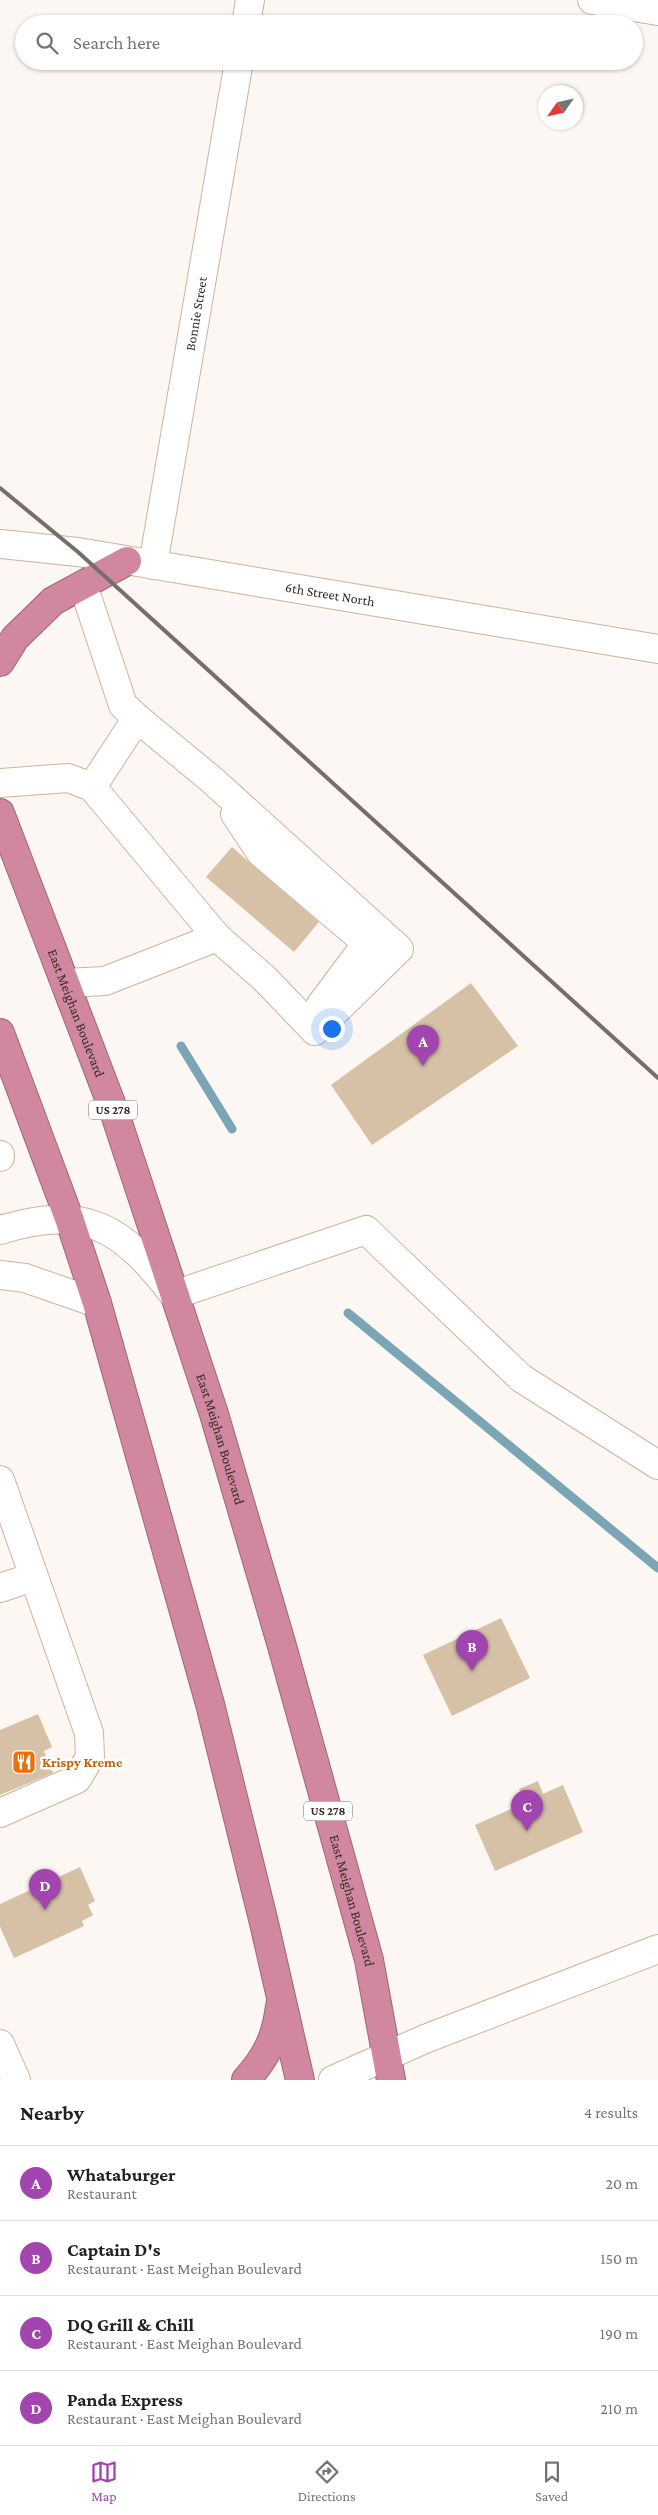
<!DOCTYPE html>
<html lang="en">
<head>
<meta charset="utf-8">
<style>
	:root { --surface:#fff; --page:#f2f2f2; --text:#202124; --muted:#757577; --line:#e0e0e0; --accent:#a245af }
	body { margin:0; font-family:"Crimson Pro",serif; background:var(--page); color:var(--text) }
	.compass { position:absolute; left:538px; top:85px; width:45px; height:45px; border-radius:50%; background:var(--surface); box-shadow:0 1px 4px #0004; rotate:236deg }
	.you { position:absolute; left:331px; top:1028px; width:18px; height:18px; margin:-12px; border:4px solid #fff; border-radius:50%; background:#1a73e8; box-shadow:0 0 0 8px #1a73e833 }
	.badge { display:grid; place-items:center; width:32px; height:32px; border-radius:50%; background:var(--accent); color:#fff; font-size:16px; font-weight:700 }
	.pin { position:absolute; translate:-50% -41px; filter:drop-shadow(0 1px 2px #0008) }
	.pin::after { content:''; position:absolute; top:26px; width:18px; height:15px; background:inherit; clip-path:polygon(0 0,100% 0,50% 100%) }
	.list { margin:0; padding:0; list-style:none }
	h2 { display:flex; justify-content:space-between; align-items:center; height:65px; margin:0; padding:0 20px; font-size:21px }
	h2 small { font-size:16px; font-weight:400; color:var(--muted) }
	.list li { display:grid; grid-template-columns:32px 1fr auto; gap:15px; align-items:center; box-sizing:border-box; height:75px; padding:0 20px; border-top:1px solid var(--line) }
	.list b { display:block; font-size:19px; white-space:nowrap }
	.list p { margin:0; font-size:16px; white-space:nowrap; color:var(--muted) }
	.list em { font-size:16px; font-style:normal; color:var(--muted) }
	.icon { flex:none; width:28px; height:28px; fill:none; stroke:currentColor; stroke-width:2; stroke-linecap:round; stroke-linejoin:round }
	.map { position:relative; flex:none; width:658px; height:2080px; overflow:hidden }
	.search { position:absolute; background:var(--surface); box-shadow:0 1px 4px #0004; left:15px; right:15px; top:15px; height:55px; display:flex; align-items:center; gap:12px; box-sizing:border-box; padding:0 18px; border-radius:28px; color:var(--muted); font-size:19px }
	.sheet { height:365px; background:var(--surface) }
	nav { display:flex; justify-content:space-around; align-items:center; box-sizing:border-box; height:70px; border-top:1px solid var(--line); background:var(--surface); font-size:14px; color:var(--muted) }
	nav a { display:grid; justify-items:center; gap:2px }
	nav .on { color:var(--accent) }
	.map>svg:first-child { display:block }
</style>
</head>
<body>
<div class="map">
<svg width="658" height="2080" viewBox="0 0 658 2080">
	<rect width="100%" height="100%" fill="#fcf7f2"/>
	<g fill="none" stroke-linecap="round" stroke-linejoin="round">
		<path stroke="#79a5b5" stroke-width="9" d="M181,1046L232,1129
			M348,1313L658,1568"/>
	</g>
	<path fill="#d6c1a7" d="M232,847L319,922L294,952L206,877Z
		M471,983L518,1046L372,1145L331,1085Z
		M501,1618L530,1678L452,1716L423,1655Z
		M38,1714L52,1747L44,1751L53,1773L0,1795V1730Z
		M538,1781L543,1794L563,1785L583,1832L495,1871L475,1825L525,1803L519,1789Z
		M80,1867L95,1901L88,1905L93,1915L82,1921L84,1926L14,1958L0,1927V1904Z"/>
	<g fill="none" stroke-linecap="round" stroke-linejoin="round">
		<g stroke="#ccb49d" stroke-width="30">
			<g id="minor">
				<path d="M592,0L658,11"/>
				<path d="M246,24L250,0"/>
				<path id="s1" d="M0,544L78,552L658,649"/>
				<path id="s2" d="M153,565L239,61"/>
				<path d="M83,585L123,705L137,718"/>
				<path d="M0,783L68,778L92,787L217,937L265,979L315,1031L399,949L212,780L137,718L92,787"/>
				<path d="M235,814L261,853L367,943L320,1006"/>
				<path d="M65,983L105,981L217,937"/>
				<path d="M0,1155V1157"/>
				<path d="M0,1230C86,1204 122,1227 174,1295L366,1230L521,1378L658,1465"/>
				<path d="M0,1275L25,1278L97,1303"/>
				<path d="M0,1480L89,1733L90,1757L77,1779L0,1813"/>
				<path d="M0,1588L33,1577"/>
				<path d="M0,2044L16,2080"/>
				<path d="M333,2080L425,2039L658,1949"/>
			</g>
		</g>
		<g stroke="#9b6874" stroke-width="30">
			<g id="highway">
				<path d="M0,662L15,638L53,601L127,561"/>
				<path id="s3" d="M0,813L114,1111L214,1414L282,1646L369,1960L391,2080"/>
				<path d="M0,1033L69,1218L97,1303L210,1704L264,1923L300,2080"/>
				<path d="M246,2080C267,2056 276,2038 280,2006"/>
			</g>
		</g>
		<use href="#minor" stroke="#fff" stroke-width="28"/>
		<use href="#highway" stroke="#d1879f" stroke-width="28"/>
		<path stroke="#766f67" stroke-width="4" d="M0,488L78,552L658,1078"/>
	</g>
	<defs>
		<g id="restaurant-square" transform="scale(1.25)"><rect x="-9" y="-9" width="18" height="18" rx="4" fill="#e8710a" stroke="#fff"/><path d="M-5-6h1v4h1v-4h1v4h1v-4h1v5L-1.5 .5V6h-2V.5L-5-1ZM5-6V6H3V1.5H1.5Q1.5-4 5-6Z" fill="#fff"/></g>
	</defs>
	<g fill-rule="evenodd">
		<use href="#restaurant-square" x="24" y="1762"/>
	</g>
	<g text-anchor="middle" stroke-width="5" stroke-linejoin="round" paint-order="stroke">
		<g fill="#fff" stroke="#726c66" stroke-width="1">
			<rect x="89" y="1100.5" width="48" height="19" rx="4"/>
			<rect x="304" y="1801.5" width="48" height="19" rx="4"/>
		</g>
		<g font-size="12" font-weight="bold" fill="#362d24">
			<text x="113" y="1114">US 278</text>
			<text x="328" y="1815">US 278</text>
		</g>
		<g font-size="14" fill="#362d24" stroke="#fff">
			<text dy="5" stroke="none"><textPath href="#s2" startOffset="255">Bonnie Street</textPath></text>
			<text dy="5" stroke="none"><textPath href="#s1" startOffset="334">6th Street North</textPath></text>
			<text dy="5" stroke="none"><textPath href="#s3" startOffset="214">East Meighan Boulevard</textPath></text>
			<text dy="5" stroke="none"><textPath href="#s3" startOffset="664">East Meighan Boulevard</textPath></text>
			<text dy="5" stroke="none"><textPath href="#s3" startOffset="1144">East Meighan Boulevard</textPath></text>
		</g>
		<g font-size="14" font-weight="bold" fill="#c56008" stroke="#fff" text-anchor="start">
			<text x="42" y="1767">Krispy Kreme</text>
		</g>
	</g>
</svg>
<svg class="compass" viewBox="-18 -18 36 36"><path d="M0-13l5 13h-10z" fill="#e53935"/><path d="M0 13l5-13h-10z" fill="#757577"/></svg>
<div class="you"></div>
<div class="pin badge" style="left:423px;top:1066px">A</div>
<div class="pin badge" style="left:472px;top:1671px">B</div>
<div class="pin badge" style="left:527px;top:1831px">C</div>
<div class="pin badge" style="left:45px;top:1910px">D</div>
<div class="search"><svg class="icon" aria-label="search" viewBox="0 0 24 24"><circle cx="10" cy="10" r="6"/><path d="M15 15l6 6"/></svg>Search here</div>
</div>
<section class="sheet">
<h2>Nearby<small>4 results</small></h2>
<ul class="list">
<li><span class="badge">A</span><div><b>Whataburger</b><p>Restaurant</p></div><em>20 m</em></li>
<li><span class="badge">B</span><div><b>Captain D's</b><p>Restaurant · East Meighan Boulevard</p></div><em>150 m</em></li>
<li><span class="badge">C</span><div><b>DQ Grill &amp; Chill</b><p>Restaurant · East Meighan Boulevard</p></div><em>190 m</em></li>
<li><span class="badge">D</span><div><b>Panda Express</b><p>Restaurant · East Meighan Boulevard</p></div><em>210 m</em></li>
</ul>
</section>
<nav>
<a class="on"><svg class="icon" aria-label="map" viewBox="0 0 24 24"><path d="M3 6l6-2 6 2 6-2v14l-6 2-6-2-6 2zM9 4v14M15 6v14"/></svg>Map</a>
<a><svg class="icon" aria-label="directions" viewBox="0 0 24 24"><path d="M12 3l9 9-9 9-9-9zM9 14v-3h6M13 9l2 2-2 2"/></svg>Directions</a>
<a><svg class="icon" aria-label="saved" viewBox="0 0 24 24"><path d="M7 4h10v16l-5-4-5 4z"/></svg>Saved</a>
</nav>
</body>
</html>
